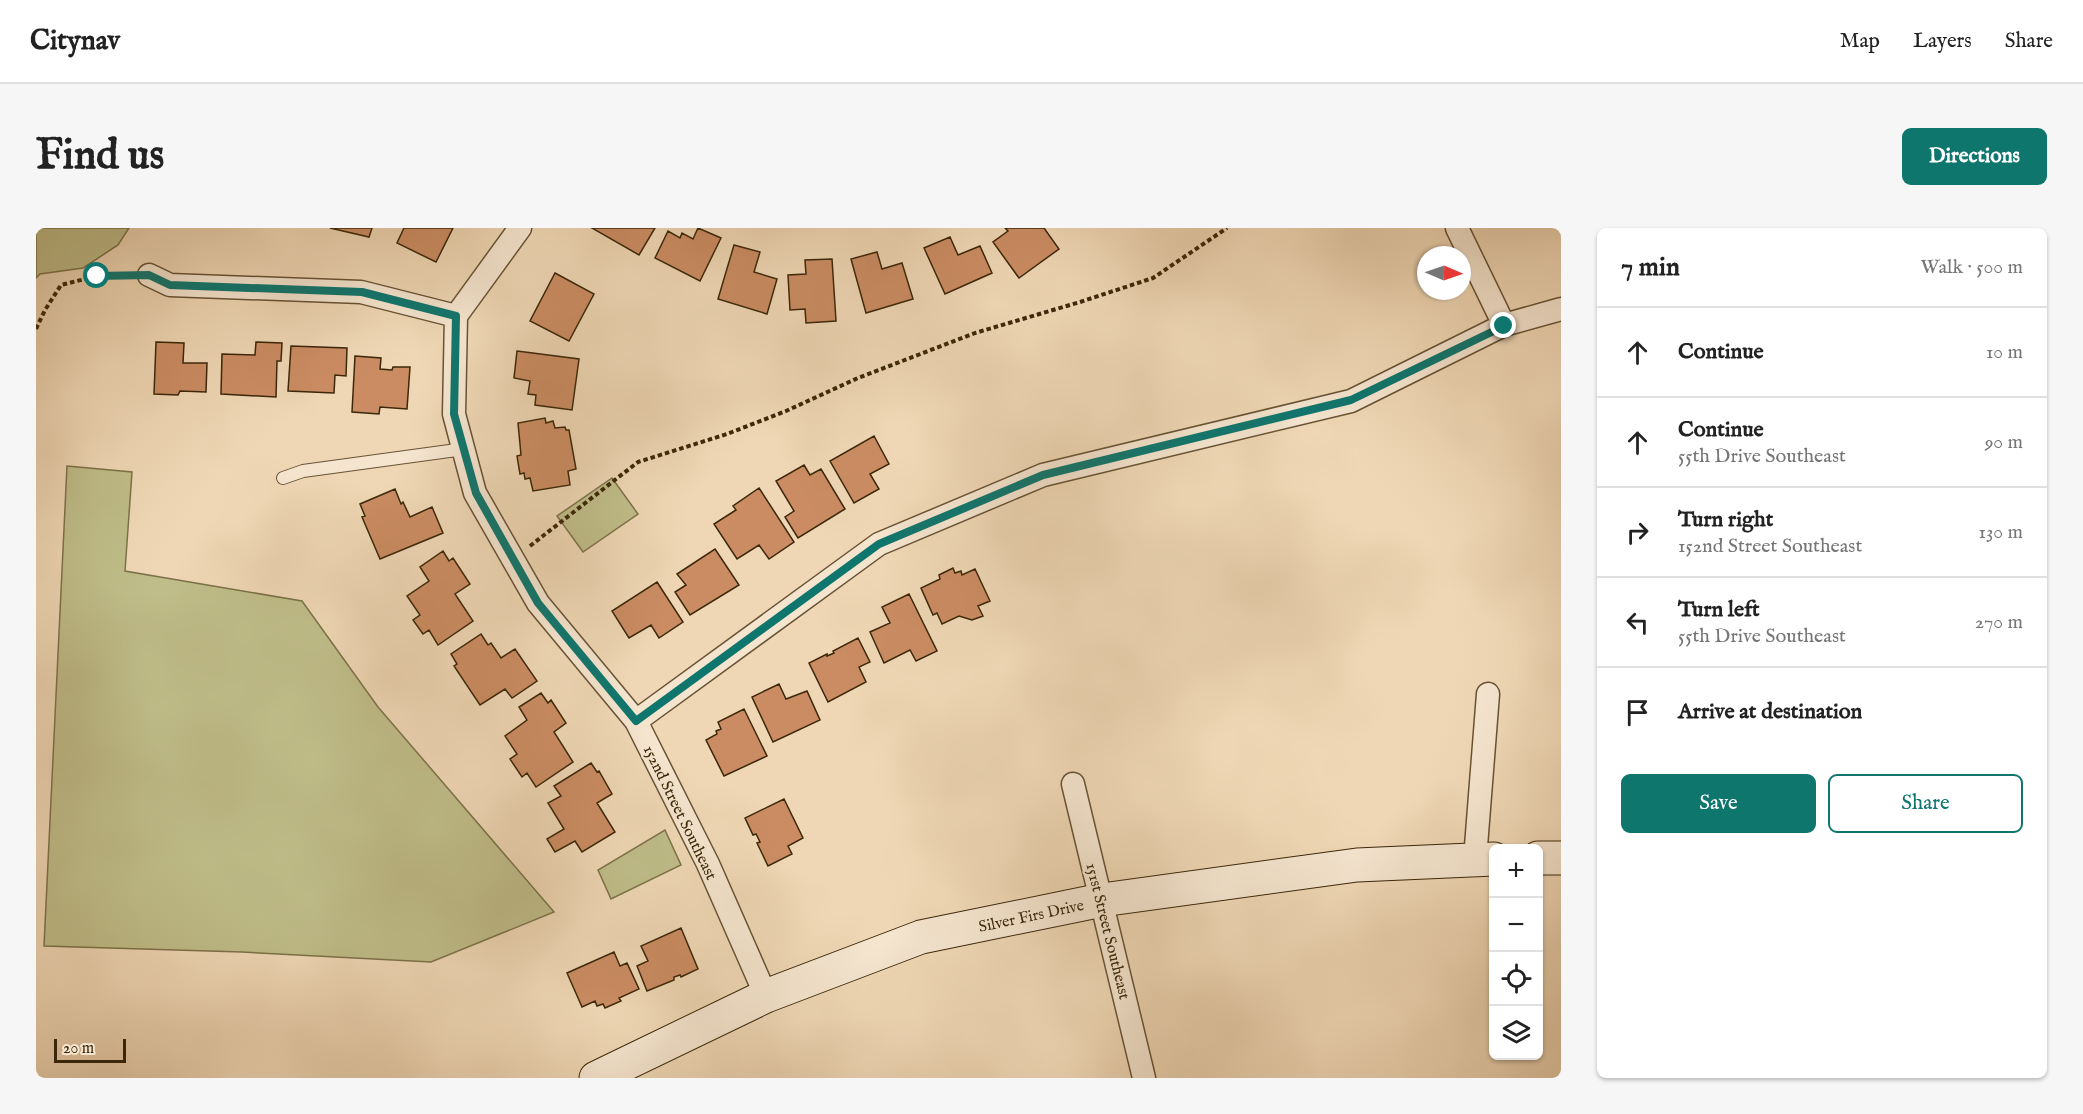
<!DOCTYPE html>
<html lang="en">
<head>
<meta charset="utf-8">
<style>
	:root { --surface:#fff; --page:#f6f6f6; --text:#222; --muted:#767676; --line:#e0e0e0; --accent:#0f766e }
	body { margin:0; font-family:"IM FELL English",serif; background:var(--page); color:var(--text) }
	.controls { position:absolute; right:18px; bottom:18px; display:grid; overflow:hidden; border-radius:9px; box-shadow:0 2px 4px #0004 }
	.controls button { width:54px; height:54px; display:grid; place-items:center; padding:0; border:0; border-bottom:2px solid var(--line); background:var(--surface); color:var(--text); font:30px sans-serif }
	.compass { position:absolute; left:1381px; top:18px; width:54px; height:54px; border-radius:50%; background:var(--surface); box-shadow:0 2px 4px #0004; rotate:92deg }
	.scale { position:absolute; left:18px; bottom:15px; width:72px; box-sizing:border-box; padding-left:6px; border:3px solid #3b2709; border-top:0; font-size:16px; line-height:21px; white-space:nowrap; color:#3b2709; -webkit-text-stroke:4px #f5e5cf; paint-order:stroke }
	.stop { position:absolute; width:18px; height:18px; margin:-14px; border:4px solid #0f766e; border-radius:50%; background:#fff }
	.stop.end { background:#0f766e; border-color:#fff; box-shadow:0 2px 6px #0008 }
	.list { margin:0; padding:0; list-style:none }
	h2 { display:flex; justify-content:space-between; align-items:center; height:78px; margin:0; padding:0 24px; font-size:26px }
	h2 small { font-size:20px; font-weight:400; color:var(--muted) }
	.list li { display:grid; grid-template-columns:39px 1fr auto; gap:18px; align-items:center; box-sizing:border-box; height:90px; padding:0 24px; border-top:2px solid var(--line) }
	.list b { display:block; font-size:22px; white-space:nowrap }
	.list p { margin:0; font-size:20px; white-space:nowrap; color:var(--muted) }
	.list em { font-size:20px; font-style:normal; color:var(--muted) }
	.actions { display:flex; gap:12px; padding:18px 24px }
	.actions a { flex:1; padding:14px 0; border:2px solid var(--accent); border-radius:9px; text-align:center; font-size:21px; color:var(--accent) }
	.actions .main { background:var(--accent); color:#fff }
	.icon { flex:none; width:33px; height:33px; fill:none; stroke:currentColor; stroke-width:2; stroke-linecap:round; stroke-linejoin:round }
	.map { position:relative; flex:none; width:1525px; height:850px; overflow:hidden; border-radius:9px }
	header { display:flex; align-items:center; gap:36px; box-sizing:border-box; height:84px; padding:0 30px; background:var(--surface); border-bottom:2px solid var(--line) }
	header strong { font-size:28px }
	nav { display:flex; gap:33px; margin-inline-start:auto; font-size:21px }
	.intro { display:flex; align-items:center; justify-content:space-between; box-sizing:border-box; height:144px; padding:0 36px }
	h1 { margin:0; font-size:42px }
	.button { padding:15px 27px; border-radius:9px; background:var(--accent); color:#fff; font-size:21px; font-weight:700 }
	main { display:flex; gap:36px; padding:0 36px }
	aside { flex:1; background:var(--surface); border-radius:9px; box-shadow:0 2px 4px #0004 }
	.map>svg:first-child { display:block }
</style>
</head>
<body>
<header>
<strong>Citynav</strong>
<nav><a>Map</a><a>Layers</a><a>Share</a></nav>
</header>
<div class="intro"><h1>Find us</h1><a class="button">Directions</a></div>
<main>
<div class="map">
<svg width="1525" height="850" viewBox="0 0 1525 850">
	<rect width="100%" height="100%" fill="#efd7b5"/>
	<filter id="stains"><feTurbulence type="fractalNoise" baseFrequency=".00333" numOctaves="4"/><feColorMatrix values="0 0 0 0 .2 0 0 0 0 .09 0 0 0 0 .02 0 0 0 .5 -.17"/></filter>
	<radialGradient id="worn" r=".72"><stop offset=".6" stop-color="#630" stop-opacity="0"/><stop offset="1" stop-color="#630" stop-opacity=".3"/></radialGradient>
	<path fill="#bfbd89" stroke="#7d7249" stroke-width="1.5" d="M0,0H93L82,17L47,40L4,46L0,50Z
		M31,238L96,244L89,343L266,373L342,479L518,684L395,734L206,724L8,718Z
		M576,250L602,286L547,324L521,288Z
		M629,602L645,637L575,671L562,642Z"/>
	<path fill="#cb8c63" stroke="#3b2709" stroke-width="1.5" d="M294,0H336L333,9Z
		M368,0H417L400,34L361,15Z
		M556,0H619L603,27Z
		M662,0L685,10L664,53L619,30L632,3L644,10L646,5L657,11Z
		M969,0H1008L1023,21L983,50L957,14L972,3Z
		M914,9L922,27L944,18L956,45L909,66L888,20Z
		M698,17L724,24L718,44L741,51L731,86L682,71Z
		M841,24L846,41L866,35L877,71L830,85L815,31Z
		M796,31L800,93L770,95L769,81L754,82L752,47L770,46L769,32Z
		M519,45L558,66L533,113L494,93Z
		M120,114L148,115L147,135H171L170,164L144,163L142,167L118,166Z
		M220,114L246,115L245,133H241L240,169L185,166L186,126L219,127Z
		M255,118L311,120L310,148L299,147L298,165L252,163Z
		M481,123L543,131L536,182L499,177L500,167L492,166L494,153L478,150Z
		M319,128L345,130L344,141L356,142L357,139H374L371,181L344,179L343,186L316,184Z
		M509,190L510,195L517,193L519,200L529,199L530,202H533L540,241L532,243L534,257L497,263L494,250L489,251L488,245L484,246L481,228L485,227L482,195Z
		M838,208L853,236L834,246L843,261L818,275L794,233Z
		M768,237L774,247L785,241L809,281L762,310L749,289L758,283L740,253Z
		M723,260L758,314L733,331L723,317L701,331L678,296L700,282L697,278Z
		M359,261L365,276L367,274L374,289L396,279L407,305L344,331L326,289L329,288L324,276Z
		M679,321L703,357L654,387L639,364L650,357L641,346Z
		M407,323L413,333L417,330L434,356L419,366L437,393L402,417L393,402L387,406L377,392L384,387L371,368L393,353L384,339Z
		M917,340L919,345L925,343L926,347L939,341L954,373L942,378L947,388L936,392L923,388L906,396L901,385L897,387L885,360L904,351L903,347Z
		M621,354L647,394L623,410L615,397L593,410L576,383Z
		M873,366L901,423L880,433L874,422L848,435L834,404L854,395L846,379Z
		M445,406L452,417L455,415L465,430L479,421L501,453L476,470L469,461L444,477L418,438L421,436L415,426Z
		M822,410L834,434L823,439L830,454L792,474L773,435L791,426V428L798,425L797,423Z
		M743,456L750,471L771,463L784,492L737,514L716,469Z
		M505,465L512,475L515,472L530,495L518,504L537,534L500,559L491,545L486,549L474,531L481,526L469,508L491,492L483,479Z
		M708,481L731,528L688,548L670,512L681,506L680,503L685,501L682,494Z
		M555,535L561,544L563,543L576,566L561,575L579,604L546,624L539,613L519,624L511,611L528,601L512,575L525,568L518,558Z
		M748,571L767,610L752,618L756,626L732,638L721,615L724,614L720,606L717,607L709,590Z
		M645,700L662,741L645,749L644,747L638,749V752L611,763L601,738L612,733L605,718Z
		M578,724L584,738L591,735L603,761L583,770L585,773L569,780L567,776L561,778L559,773L546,779L531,745Z"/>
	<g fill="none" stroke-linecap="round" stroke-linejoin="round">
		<g stroke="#685334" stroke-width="14">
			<path id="lane" d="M247,250L267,243L428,221"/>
		</g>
		<g stroke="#685334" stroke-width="25">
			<path id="street" d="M484,0L420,88L418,186L439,265L502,375L600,493L672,636L730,768
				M1421,0L1468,97
				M113,47L134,57L325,64L420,88
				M600,493L843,316L1007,247L1315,173L1468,97L1525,81
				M1037,556L1108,850
				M1439,631L1452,466"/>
		</g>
		<g stroke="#3b2709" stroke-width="35">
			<path id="secondary" d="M1502,630H1525
				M560,850L730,768L885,709L1066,672L1321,637L1458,631"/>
		</g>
		<path stroke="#3b2709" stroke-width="4" stroke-dasharray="4.5 3" stroke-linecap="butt" d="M0,101L9,82L25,57L61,48H91
			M494,318L602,234L691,206L750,183L822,150L939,105L1044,74L1117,50L1191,0"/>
		<use href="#lane" stroke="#f5e5cf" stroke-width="12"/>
		<use href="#street" stroke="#f5e5cf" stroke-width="22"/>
		<use href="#secondary" stroke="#f5e5cf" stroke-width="33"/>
	</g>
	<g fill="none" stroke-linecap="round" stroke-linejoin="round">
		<path stroke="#0f766e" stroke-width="8" d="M61,48L113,47L134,57L326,64L420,88L418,186L440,265L502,375L600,493L843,316L1007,247L1315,172L1468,98"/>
	</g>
	<g text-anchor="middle" stroke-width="4.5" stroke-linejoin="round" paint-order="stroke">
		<g font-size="16" fill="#3b2709" stroke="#f5e5cf">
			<text transform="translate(645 584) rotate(64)" y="6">152nd Street Southeast</text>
			<text transform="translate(995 687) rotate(-12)" y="6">Silver Firs Drive</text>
			<text transform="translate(1073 703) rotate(76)" y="6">151st Street Southeast</text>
		</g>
	</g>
	<rect width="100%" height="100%" filter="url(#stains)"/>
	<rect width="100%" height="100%" fill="url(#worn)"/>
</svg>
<div class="controls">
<button>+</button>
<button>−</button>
<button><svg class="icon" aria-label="locate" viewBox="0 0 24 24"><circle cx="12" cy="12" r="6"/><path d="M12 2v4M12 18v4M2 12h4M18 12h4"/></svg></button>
<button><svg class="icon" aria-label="layers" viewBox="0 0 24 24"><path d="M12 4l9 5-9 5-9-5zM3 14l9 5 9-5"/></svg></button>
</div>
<svg class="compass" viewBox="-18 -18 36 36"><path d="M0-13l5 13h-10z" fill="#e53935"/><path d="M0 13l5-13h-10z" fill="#767676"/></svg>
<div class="scale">20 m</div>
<div class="stop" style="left:61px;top:48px"></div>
<div class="stop end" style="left:1468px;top:98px"></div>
</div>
<aside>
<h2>7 min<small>Walk · 500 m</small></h2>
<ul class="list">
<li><svg class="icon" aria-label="ahead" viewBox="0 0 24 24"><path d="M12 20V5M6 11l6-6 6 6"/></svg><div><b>Continue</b></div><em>10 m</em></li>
<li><svg class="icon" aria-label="ahead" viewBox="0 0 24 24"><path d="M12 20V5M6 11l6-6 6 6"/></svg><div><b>Continue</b><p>55th Drive Southeast</p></div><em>90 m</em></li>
<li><svg class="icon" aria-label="right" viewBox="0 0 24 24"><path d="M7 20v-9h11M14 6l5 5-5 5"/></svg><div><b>Turn right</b><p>152nd Street Southeast</p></div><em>130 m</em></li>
<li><svg class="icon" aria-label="left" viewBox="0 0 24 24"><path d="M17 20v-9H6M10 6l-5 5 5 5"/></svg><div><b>Turn left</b><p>55th Drive Southeast</p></div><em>270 m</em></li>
<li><svg class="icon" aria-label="arrive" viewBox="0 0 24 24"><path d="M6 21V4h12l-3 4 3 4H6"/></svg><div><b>Arrive at destination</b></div></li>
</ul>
<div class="actions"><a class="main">Save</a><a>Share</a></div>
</aside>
</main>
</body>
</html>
